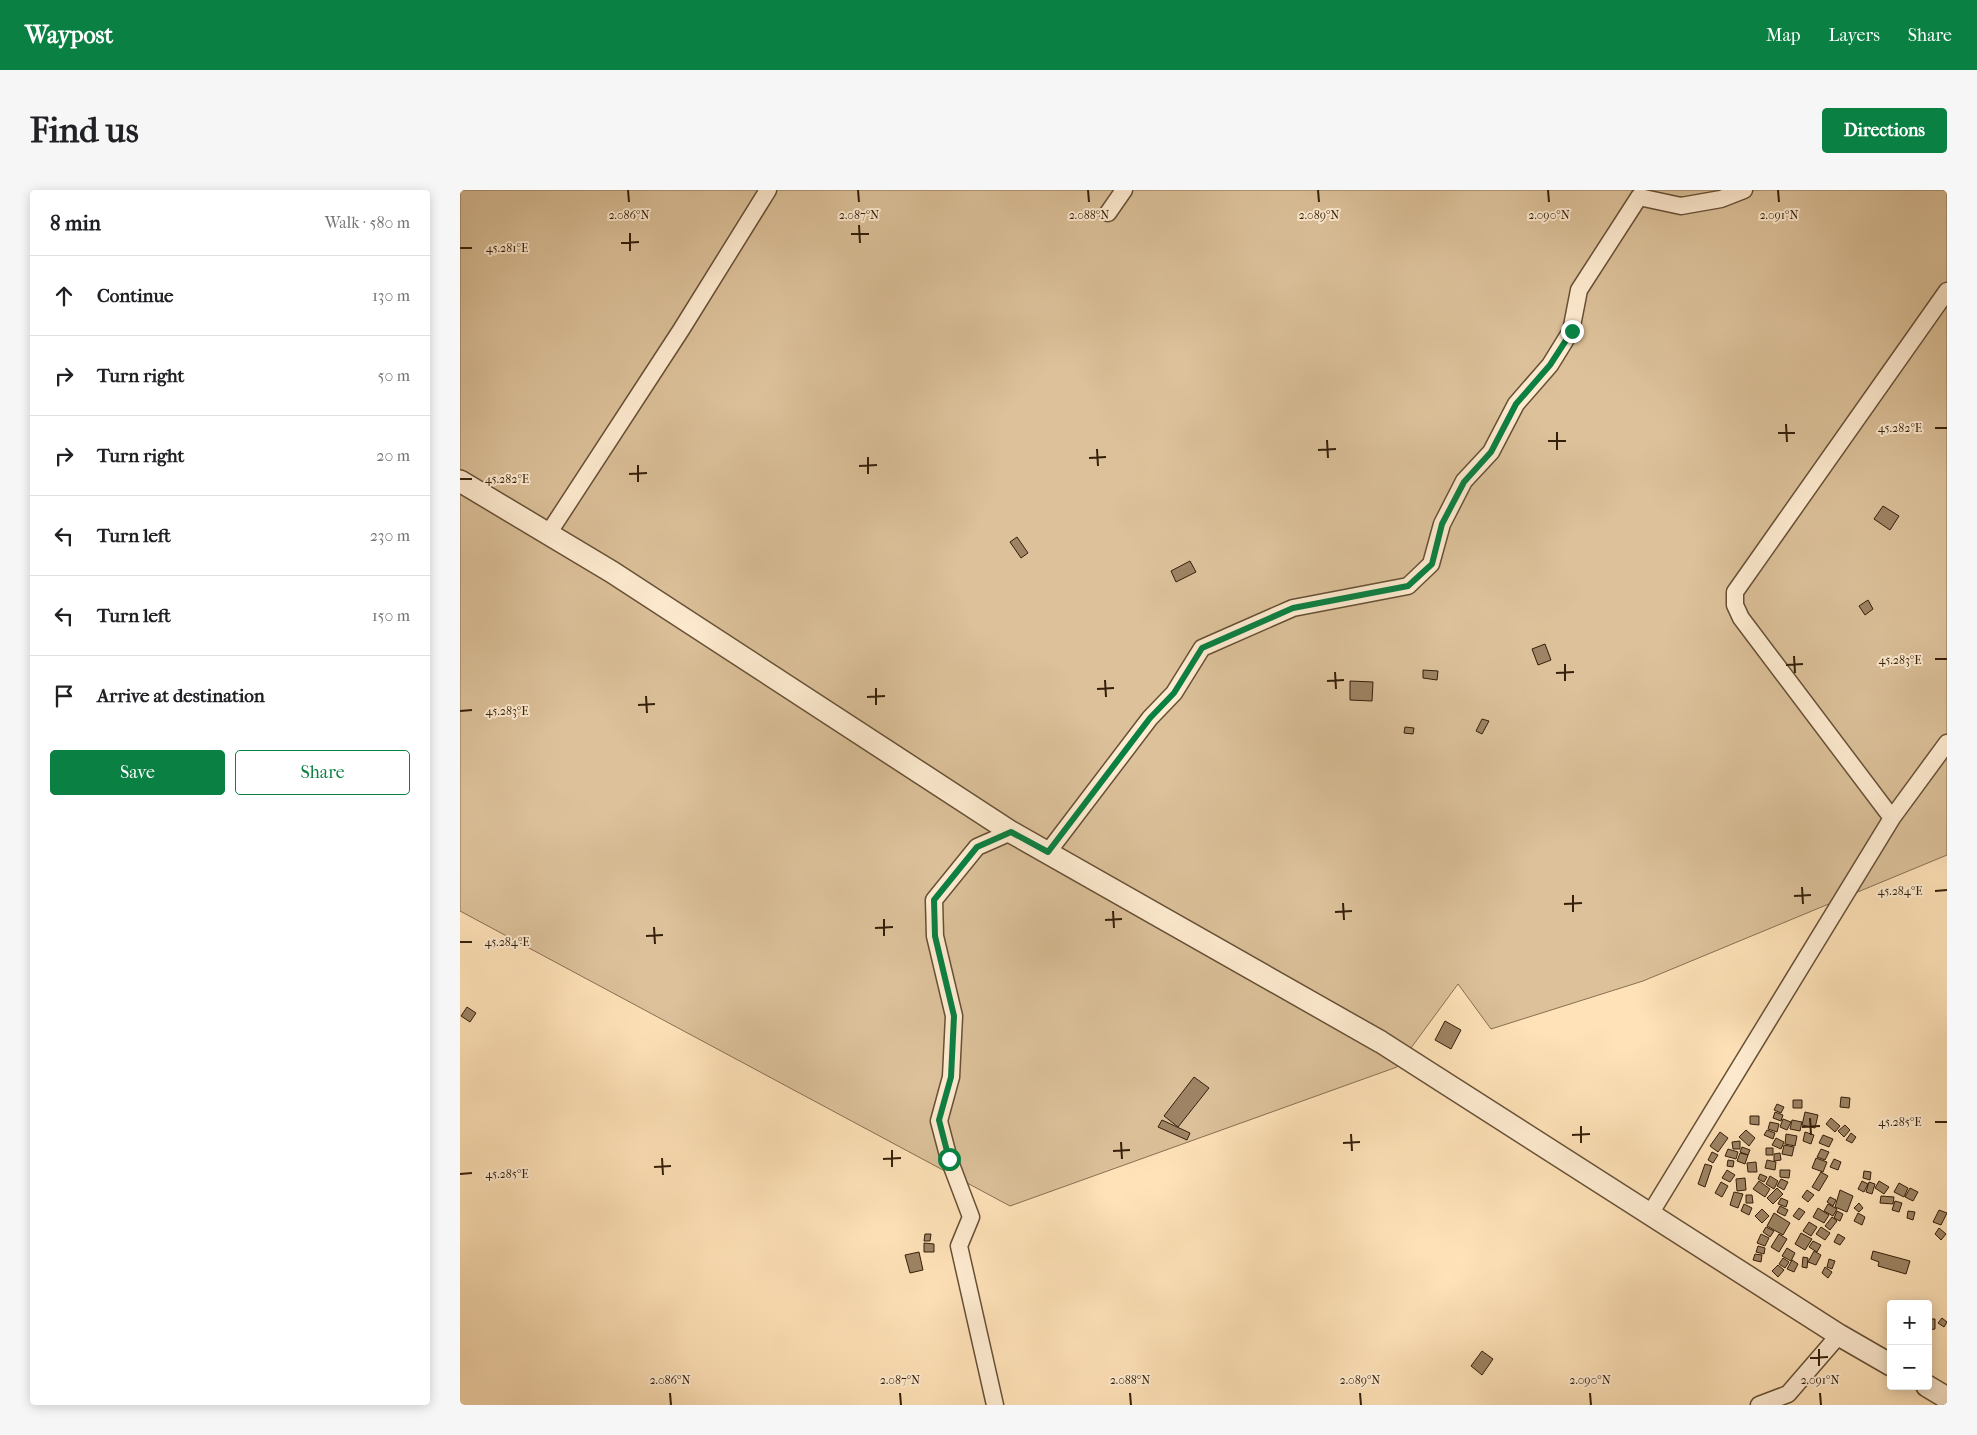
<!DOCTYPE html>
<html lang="en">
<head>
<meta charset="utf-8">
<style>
	:root { --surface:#fff; --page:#f6f6f6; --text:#202124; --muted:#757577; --line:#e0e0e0; --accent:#0b8043 }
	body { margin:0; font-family:"IM FELL French Canon",serif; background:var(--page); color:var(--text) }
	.controls { position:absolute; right:15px; bottom:15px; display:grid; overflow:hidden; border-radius:5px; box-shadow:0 2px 12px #0003 }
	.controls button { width:45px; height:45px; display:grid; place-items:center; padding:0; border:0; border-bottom:1px solid var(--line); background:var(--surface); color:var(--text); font:25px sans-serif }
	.stop { position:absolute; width:15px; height:15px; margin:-11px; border:4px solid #0b8043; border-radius:50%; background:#fff }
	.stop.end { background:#0b8043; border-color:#fff; box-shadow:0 1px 5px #0008 }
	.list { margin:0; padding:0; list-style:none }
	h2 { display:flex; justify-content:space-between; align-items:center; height:65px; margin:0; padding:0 20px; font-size:21px }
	h2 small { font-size:16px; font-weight:400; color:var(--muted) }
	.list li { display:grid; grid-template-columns:32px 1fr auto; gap:15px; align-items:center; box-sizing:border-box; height:80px; padding:0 20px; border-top:1px solid var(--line) }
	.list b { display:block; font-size:19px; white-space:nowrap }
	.list em { font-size:16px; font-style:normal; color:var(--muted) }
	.actions { display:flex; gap:10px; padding:15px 20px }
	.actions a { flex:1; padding:11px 0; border:1px solid var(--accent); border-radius:5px; text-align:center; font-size:18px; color:var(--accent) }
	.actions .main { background:var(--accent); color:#fff }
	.icon { flex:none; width:28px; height:28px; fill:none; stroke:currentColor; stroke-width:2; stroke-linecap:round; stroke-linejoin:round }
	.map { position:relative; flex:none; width:1487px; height:1215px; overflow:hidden; border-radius:5px }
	header { display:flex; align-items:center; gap:30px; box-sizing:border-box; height:70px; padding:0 25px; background:var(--accent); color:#fff }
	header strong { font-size:24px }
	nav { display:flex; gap:28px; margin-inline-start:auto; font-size:18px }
	.intro { display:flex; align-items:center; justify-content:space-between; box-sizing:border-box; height:120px; padding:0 30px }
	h1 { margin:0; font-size:35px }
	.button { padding:12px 22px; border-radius:5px; background:var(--accent); color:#fff; font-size:18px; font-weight:700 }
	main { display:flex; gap:30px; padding:0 30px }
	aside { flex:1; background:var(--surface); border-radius:5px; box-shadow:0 2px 12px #0003 }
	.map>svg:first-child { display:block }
</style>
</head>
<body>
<header>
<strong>Waypost</strong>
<nav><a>Map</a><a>Layers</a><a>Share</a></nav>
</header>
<div class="intro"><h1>Find us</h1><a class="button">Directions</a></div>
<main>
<aside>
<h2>8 min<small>Walk · 580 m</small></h2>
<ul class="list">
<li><svg class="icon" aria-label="ahead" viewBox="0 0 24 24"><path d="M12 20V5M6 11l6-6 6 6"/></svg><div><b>Continue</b></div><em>130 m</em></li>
<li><svg class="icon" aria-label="right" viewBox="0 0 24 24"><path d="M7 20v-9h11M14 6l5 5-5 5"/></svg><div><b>Turn right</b></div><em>50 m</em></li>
<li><svg class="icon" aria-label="right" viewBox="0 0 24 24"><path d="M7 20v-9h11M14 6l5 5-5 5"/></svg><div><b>Turn right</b></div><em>20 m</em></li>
<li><svg class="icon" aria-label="left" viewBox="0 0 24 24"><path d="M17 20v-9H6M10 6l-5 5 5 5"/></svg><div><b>Turn left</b></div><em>230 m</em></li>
<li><svg class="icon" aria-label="left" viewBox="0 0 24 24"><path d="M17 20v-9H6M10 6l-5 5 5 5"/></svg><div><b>Turn left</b></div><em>150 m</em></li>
<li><svg class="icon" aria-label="arrive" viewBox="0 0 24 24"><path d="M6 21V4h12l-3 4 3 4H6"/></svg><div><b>Arrive at destination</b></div></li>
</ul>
<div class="actions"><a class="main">Save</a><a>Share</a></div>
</aside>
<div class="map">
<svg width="1487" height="1215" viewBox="0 0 1487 1215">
	<rect width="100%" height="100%" fill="#ffe2b8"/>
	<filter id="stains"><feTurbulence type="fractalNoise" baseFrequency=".004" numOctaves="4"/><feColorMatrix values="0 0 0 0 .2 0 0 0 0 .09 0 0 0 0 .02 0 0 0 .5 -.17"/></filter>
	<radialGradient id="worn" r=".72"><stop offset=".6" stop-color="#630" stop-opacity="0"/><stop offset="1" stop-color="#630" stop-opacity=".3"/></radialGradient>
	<path fill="#dcc19a" stroke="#887052" d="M0,0H1487V665L1183,791L1031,839L998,794L937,877L550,1016L0,721Z"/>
	<path fill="#9e8464" stroke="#341f0a" d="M1423,316L1439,326L1430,340L1414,329Z
		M557,347L568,363L561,368L550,352Z
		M730,371L736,382L716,392L711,381Z
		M1408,410L1413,419L1405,425L1399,416Z
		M1085,454L1091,470L1078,475L1072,459Z
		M963,480L978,481L977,490L963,488Z
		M890,491L913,492L912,511L890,510Z
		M1022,529L1029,531L1022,544L1016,541Z
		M945,537L954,538L953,544L944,543Z
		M7,817L16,823L10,832L1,826Z
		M985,831L1001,840L991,859L975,850Z
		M734,887L749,898L718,937L704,926Z
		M1381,907L1390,908L1389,918L1380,917Z
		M1333,910H1342V918H1333Z
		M1317,914L1324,917L1321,923L1314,920Z
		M1315,922L1323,925L1321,931L1313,928Z
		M1345,922L1358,925L1355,938L1342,935Z
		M1290,926H1299V935L1290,934Z
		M1371,928L1380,936L1375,942L1366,934Z
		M1323,929L1331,932L1327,940L1320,937Z
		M702,930L730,943L727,950L698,937Z
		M1332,930L1342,932L1340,941L1330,939Z
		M1310,932L1319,934L1317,942L1308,939Z
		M1385,935L1390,940L1384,947L1378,941Z
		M1286,940L1295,948L1289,956L1279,947Z
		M1307,940L1315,943L1313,949L1304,945Z
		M1260,942L1268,948L1258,962L1250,956Z
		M1345,942L1354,945L1351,954L1343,951Z
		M1391,943L1396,947L1392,953L1386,950Z
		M1326,944L1337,946L1335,956L1325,954Z
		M1363,945L1373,949L1369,957L1359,953Z
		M1316,948L1324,952L1321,959L1312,955Z
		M1280,951V959H1273L1272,952Z
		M1324,955L1334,957L1332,966L1322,964Z
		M1282,957L1290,960L1288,965L1280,962Z
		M1306,958H1313V965H1306Z
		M1268,959L1278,962L1276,969L1265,966Z
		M1361,959L1369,962L1365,970L1357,967Z
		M1252,962L1258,965L1253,973L1248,970Z
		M1280,963L1288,965L1285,974L1277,971Z
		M1320,963L1321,970L1314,971V964Z
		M1356,968L1367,972L1363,982L1352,978Z
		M1374,969L1381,972L1378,980L1370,977Z
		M1268,970L1274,971L1273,977L1267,976Z
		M1307,970L1316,972L1315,980L1305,978Z
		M1296,972L1297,982H1288L1287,973Z
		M1245,974L1252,976L1245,997L1238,994Z
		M1267,980L1275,985L1270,992L1262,988Z
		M1320,980H1330L1329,988L1320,987Z
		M1404,981L1411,982L1410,990L1403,988Z
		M1361,982L1368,986L1359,1001L1352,997Z
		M1300,984L1307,987L1304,992L1298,989Z
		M1310,986L1318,991L1314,999L1306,994Z
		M1285,988L1286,1000L1277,1001L1276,989Z
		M1321,989L1328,992L1324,1000L1317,996Z
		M1299,991L1310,999L1305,1007L1293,999Z
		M1402,991L1408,994L1404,1002L1398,999Z
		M1419,991L1429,997L1424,1004L1415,998Z
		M1261,992L1268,996L1262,1007L1255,1003Z
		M1409,992L1415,994L1412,1004L1406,1002Z
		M1439,993L1448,998L1444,1007L1434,1002Z
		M1317,998L1323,1004L1313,1014L1307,1008Z
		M1450,998L1458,1002L1453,1011L1445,1007Z
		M1347,1000L1354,1005L1348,1012L1342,1007Z
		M1380,1000L1393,1006L1387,1022L1375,1017Z
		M1274,1002L1283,1004L1278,1018L1270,1015Z
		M1286,1005H1292L1293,1013H1286Z
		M1421,1006L1434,1007L1433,1014L1420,1013Z
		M1370,1007L1376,1010L1373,1016L1367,1012Z
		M1321,1008L1328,1011L1326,1017L1318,1014Z
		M1435,1011L1442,1013L1439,1022L1432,1020Z
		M1399,1013L1403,1018L1399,1022L1394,1018Z
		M1284,1014L1292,1018L1289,1025L1281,1021Z
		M1368,1014L1377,1019L1373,1026L1364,1021Z
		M1320,1016L1328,1020L1325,1026L1317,1022Z
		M1339,1018L1345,1022L1339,1030L1333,1026Z
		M1358,1018L1369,1025L1364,1033L1353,1027Z
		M1302,1019L1309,1026L1302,1033L1295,1026Z
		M1479,1020L1487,1023L1481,1035L1473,1032Z
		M1377,1021L1383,1024L1380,1031L1374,1028Z
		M1448,1021L1455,1022L1453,1030L1447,1028Z
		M1314,1023L1330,1033L1323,1045L1307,1036Z
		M1398,1023L1405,1027L1402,1035L1394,1031Z
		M1372,1027L1377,1031L1370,1040L1365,1036Z
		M1349,1032L1357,1037L1351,1046L1343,1041Z
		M1306,1037L1314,1041L1310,1047L1303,1042Z
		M1361,1037L1370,1043L1365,1050L1356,1044Z
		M1479,1038L1486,1044L1481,1050L1475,1044Z
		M1341,1043L1352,1049L1345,1060L1335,1054Z
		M465,1044H471L470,1051H464Z
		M1301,1044L1309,1048L1305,1056L1297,1053Z
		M1319,1044L1327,1049L1319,1062L1311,1057Z
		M1378,1044L1385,1048L1380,1055L1374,1052Z
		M1353,1051L1361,1055L1357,1062L1349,1057Z
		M464,1053L474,1054V1062H464Z
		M1298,1056L1305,1058L1304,1064L1296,1062Z
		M1327,1058L1335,1063L1331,1071L1322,1066Z
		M1354,1061L1361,1065L1356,1075L1348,1072Z
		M1413,1061L1450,1071L1446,1084L1418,1076L1419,1072L1411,1069Z
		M459,1062L463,1080L450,1083L445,1065Z
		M1295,1064L1302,1065L1301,1072L1293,1070Z
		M1343,1067L1348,1068L1347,1078L1342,1077Z
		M1323,1068L1329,1072L1325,1078L1319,1074Z
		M1369,1069L1375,1071L1372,1079L1367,1077Z
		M1332,1070L1338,1074L1334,1082L1327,1079Z
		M1318,1075L1324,1080L1318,1087L1312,1081Z
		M1365,1077L1372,1082L1368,1088L1362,1083Z
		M1482,1128L1487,1132L1484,1137L1478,1133Z
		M1468,1129H1475V1139L1468,1140Z
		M1022,1161L1033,1169L1022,1185L1011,1176Z"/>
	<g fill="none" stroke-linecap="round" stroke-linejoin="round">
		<g stroke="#675036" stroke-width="19">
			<path id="minor" d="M648,23L664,0
				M88,344L221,140L308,0
				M1432,628L1487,553
				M588,662L690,528L714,503L742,458L833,418L948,396L971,374L982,334L1004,291L1031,262L1056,214L1090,175L1111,141L1119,100L1179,7L1221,16L1261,9L1284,0
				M1190,1024L1432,628L1281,428L1275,415V402L1487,101
				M535,1215L499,1056L511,1027L489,969L479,931L491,887L494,826L475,746L474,710L517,657L551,642
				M1299,1215L1328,1204L1379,1145"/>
		</g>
		<g stroke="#675036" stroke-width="24">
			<path id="tertiary" d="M0,291L152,382L551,642L921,852L1379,1145L1431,1175
				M1467,1196L1487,1208"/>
		</g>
		<use href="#minor" stroke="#ffecd1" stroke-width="16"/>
		<use href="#tertiary" stroke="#ffecd1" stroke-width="21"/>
	</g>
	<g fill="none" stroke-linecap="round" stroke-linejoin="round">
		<path stroke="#0b8043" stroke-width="6" d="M489,969L479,930L491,887L494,826L475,746L474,710L517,657L551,642L588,662L690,528L714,503L742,458L833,418L948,396L972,374L982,334L1004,292L1031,262L1056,214L1090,175L1112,141"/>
	</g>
	<path fill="none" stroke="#341f0a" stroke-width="2" d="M168,0L169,12M398,0L399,12M628,0L629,12M858,0L859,12M1088,0L1089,12M1318,0L1319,12M399,35L400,53M170,43V61M391,44H409M161,53L179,52M0,58H12M1326,234L1327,252M1475,238H1487M1097,242V260M1318,243H1335M867,250L868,268M1088,251H1106M637,259L638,276M858,260L876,259M408,267V284M629,268L646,267M178,275V292M399,276L417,275M169,284L187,283M0,289H12M1334,466L1335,483M1475,469H1487M1105,474V491M1326,475L1343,474M875,482L876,499M1096,483L1114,482M645,490L646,507M867,491L884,490M416,498V515M637,499L654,498M186,506L187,523M407,507L425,506M178,515L195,514M0,521L12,520M1342,697L1343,714M1475,701L1487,700M1113,705V722M1334,706L1351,705M883,713L884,730M1104,714L1122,713M653,721L654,738M875,722L892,721M424,729V746M645,730L662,729M194,737L195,754M415,738L433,737M186,746L203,745M0,752H12M1350,928L1351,945M1475,932H1487M1121,936V953M1342,937L1360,936M891,944L892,961M1112,945L1130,944M661,952L662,969M883,953L900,952M432,960V977M653,961L670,960M202,968L203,985M423,969L441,968M194,977L211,976M0,984L12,983M1359,1159V1176M1350,1168L1368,1167M210,1203L211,1215M440,1203L441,1215M670,1203L671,1215M900,1203L901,1215M1130,1203L1131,1215M1360,1203L1361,1215"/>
	<g font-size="12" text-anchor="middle" fill="#341f0a" stroke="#ffecd1" stroke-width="4" stroke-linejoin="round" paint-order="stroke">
		<text x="169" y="29">2.086°N</text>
		<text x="399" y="29">2.087°N</text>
		<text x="629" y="29">2.088°N</text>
		<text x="859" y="29">2.089°N</text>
		<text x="1089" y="29">2.090°N</text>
		<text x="1319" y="29">2.091°N</text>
		<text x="47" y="62">45.281°E</text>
		<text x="1440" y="242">45.282°E</text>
		<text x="47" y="293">45.282°E</text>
		<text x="1440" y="474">45.283°E</text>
		<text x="47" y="525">45.283°E</text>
		<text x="1440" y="705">45.284°E</text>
		<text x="47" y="756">45.284°E</text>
		<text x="1440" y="936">45.285°E</text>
		<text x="47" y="988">45.285°E</text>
		<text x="210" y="1194">2.086°N</text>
		<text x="440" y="1194">2.087°N</text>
		<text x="670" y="1194">2.088°N</text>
		<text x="900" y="1194">2.089°N</text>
		<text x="1130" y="1194">2.090°N</text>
		<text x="1360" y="1194">2.091°N</text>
	</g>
	<rect width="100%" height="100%" filter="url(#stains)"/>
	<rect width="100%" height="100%" fill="url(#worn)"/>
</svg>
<div class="controls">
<button>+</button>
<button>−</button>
</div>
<div class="stop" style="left:489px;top:969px"></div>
<div class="stop end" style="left:1112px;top:141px"></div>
</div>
</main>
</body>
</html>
